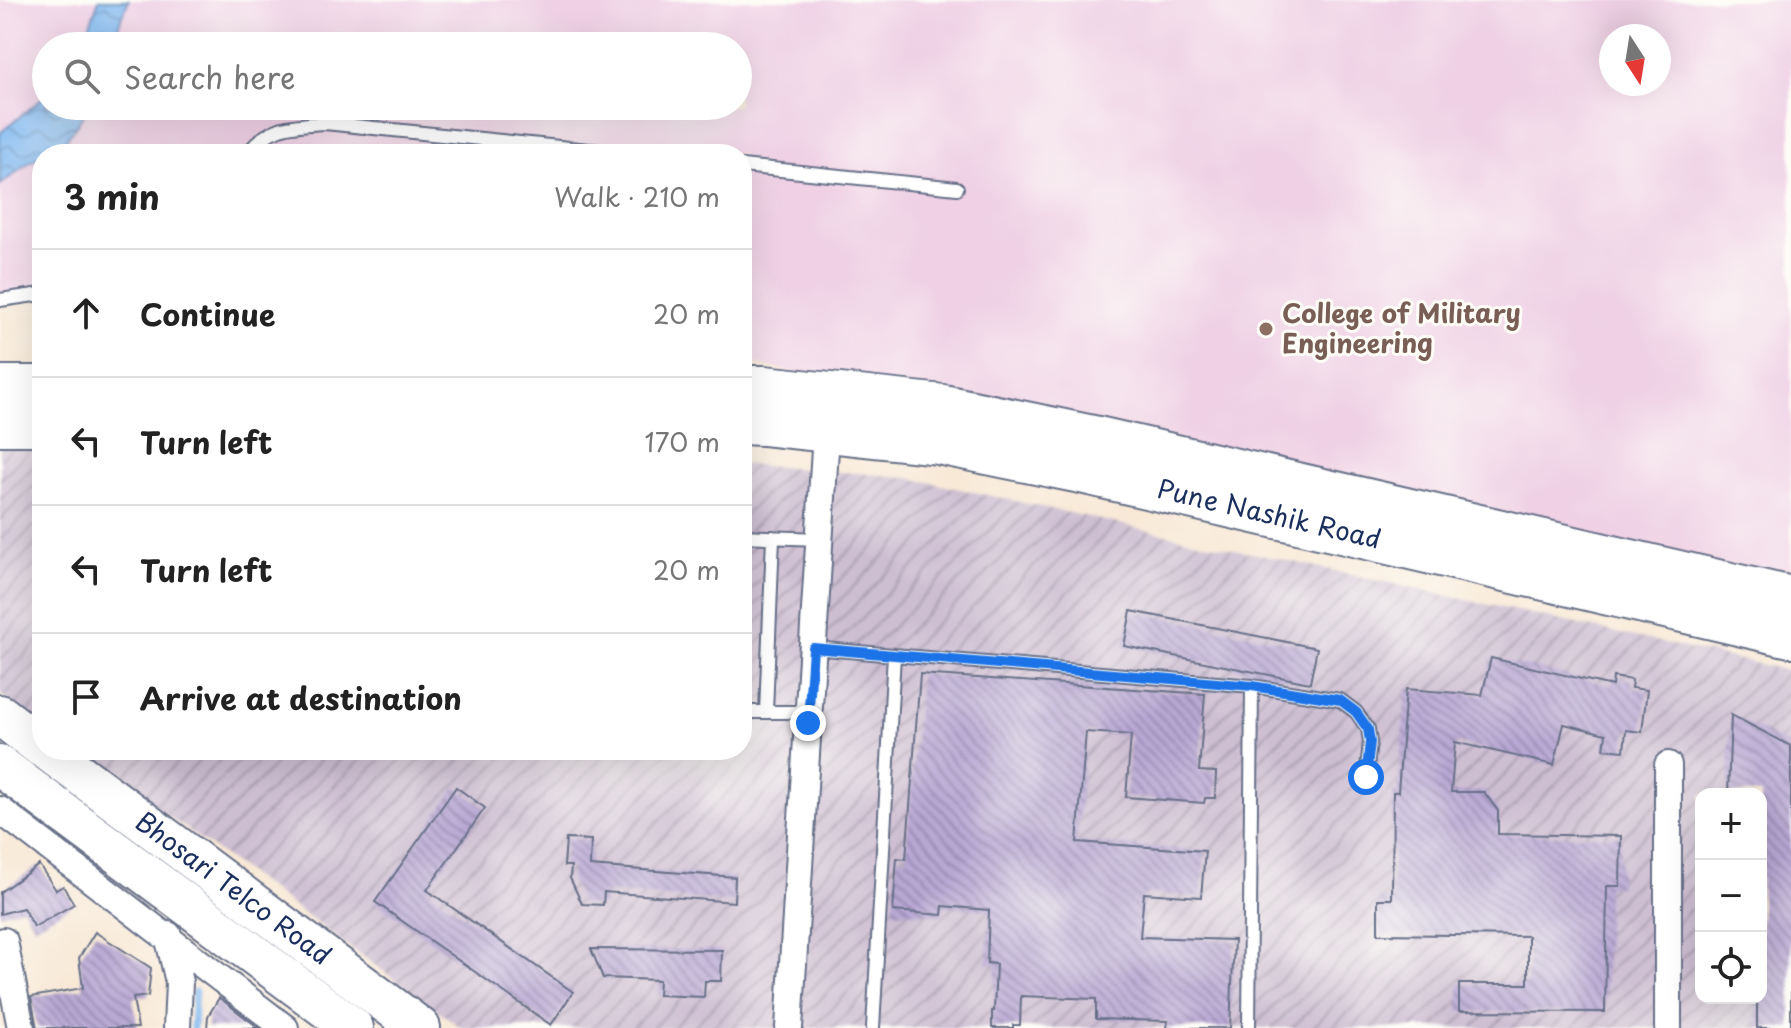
<!DOCTYPE html>
<html lang="en">
<head>
<meta charset="utf-8">
<style>
	:root { --surface:#fff; --page:#f2f2f2; --text:#222; --muted:#767676; --line:#e0e0e0 }
	body { margin:0; font-family:"Playpen Sans",sans-serif; background:var(--page); color:var(--text) }
	.controls { position:absolute; right:24px; bottom:24px; display:grid; overflow:hidden; border-radius:16px; box-shadow:0 8px 32px #0002 }
	.controls button { width:72px; height:72px; display:grid; place-items:center; padding:0; border:0; border-bottom:2px solid var(--line); background:var(--surface); color:var(--text); font:40px sans-serif }
	.compass { position:absolute; left:1599px; top:24px; width:72px; height:72px; border-radius:50%; background:var(--surface); box-shadow:0 8px 32px #0002; rotate:168deg }
	.stop { position:absolute; width:24px; height:24px; margin:-18px; border:6px solid #1a73e8; border-radius:50%; background:#fff }
	.stop.end { background:#1a73e8; border-color:#fff; box-shadow:0 2px 8px #0008 }
	.list { margin:0; padding:0; list-style:none }
	h2 { display:flex; justify-content:space-between; align-items:center; height:104px; margin:0; padding:0 32px; font-size:34px }
	h2 small { font-size:26px; font-weight:400; color:var(--muted) }
	.list li { display:grid; grid-template-columns:52px 1fr auto; gap:24px; align-items:center; box-sizing:border-box; height:128px; padding:0 32px; border-top:2px solid var(--line) }
	.list b { display:block; font-size:30px; white-space:nowrap }
	.list em { font-size:26px; font-style:normal; color:var(--muted) }
	.icon { flex:none; width:44px; height:44px; fill:none; stroke:currentColor; stroke-width:2; stroke-linecap:round; stroke-linejoin:round }
	.map { position:relative; flex:none; width:1791px; height:1028px; overflow:hidden }
	.search { position:absolute; background:var(--surface); box-shadow:0 8px 32px #0002; left:32px; top:32px; width:720px; height:88px; display:flex; align-items:center; gap:20px; box-sizing:border-box; padding:0 28px; border-radius:44px; color:var(--muted); font-size:30px }
	.panel { position:absolute; background:var(--surface); box-shadow:0 8px 32px #0002; left:32px; top:144px; width:720px; height:616px; border-radius:32px }
	.map>svg:first-child { display:block }
</style>
</head>
<body>
<div class="map">
<svg width="1791" height="1028" viewBox="0 0 1791 1028">
	<defs>
		<pattern id="industrial-furrows" width="10" height="10" patternUnits="userSpaceOnUse" patternTransform="scale(2)"><rect width="10" height="10" fill="#cdbed2"/><path d="M-1 1l2-2M0 10L10 0M9 11l2-2" fill="none" stroke="#a69bae"/></pattern>
		<pattern id="water-waves" width="16" height="10" patternUnits="userSpaceOnUse" patternTransform="scale(2)"><rect width="16" height="10" fill="#80b8f0"/><path d="M0 5q4-4 8 0t8 0" fill="none" stroke="#6896c6"/></pattern>
		<pattern id="building-back-hatch" width="6" height="6" patternUnits="userSpaceOnUse" patternTransform="scale(2)"><rect width="6" height="6" fill="#b7a7d3"/><path d="M-1 5l2 2M0 0l6 6M5-1l2 2" fill="none" stroke="#9488ae"/></pattern>
	</defs>
	<rect width="100%" height="100%" fill="#fdfcf7"/>
	<filter id="ink" filterUnits="userSpaceOnUse"><feTurbulence type="fractalNoise" baseFrequency=".0125" numOctaves="2"/><feDisplacementMap in="SourceGraphic" scale="16" xChannelSelector="R" yChannelSelector="G"/><feConvolveMatrix kernelMatrix="1 2 1 2 8 2 1 2 1" color-interpolation-filters="sRGB"/></filter>
	<filter id="wash" filterUnits="userSpaceOnUse"><feTurbulence type="fractalNoise" baseFrequency=".006" numOctaves="4" result="noise"/><feDisplacementMap in="SourceGraphic" scale="32" xChannelSelector="R" yChannelSelector="G"/><feGaussianBlur stdDeviation="1.8" result="paint"/><feColorMatrix in="noise" values="0 0 0 0 0 0 0 0 0 0 0 0 0 0 0 0 0 1.4 0 .05"/><feComposite in="paint" operator="in"/></filter>
	<g filter="url(#wash)">
		<rect width="100%" height="100%" fill="#f8e8d5"/>
		<path fill="#efd0e5" fill-rule="evenodd" d="M0,0H1791V606L1634,581L742,360V154H42V298L0,297ZM1611,36H1659V84H1611ZM46,46H738V106H46Z"/>
		<path fill="url(#industrial-furrows)" fill-rule="evenodd" d="M0,442H42V725L0,694Z
			M742,464L905,477L1791,671V1028H462L77,750H742ZM1701,794H1761V998H1701Z"/>
		<path fill="url(#water-waves)" stroke="#4e74a7" stroke-width="2" d="M99,0H129L121,18L113,46H82Z
			M46,95V106H90L64,142L30,162L0,185V133Z"/>
		<g fill="none" stroke-linecap="round" stroke-linejoin="round">
			<path stroke="#80b8f0" stroke-width="7" d="M193,1028L195,992"/>
		</g>
		<g id="blocks">
			<path fill="url(#building-back-hatch)" d="M1131,611L1317,648L1310,683L1124,646Z
				M1491,658L1612,686L1613,677L1632,680L1631,688L1647,690L1642,732L1626,730L1624,751L1604,749L1606,734L1564,724L1554,765L1455,742L1451,792H1484L1498,811V834L1621,836L1620,886H1607L1605,1012L1459,1011V984H1528V936L1378,934V899H1392L1393,792H1398L1406,689L1482,695Z
				M920,674L1205,694L1199,771L1216,772L1215,798H1205L1204,803L1126,797L1131,735L1086,732L1077,842L1205,851L1201,897L1144,893L1140,937L1234,940L1230,1028H1167L1168,1021L1096,1019V999L1021,996L1020,1025H1013V1028H992V1011H994L996,964L987,963L989,910L943,906L942,915L893,911L897,858L906,859Z
				M1731,715L1791,746V1028H1757V998H1761V794H1728Z
				M456,787L485,808L427,890L573,992L551,1025L375,902Z
				M566,839L591,840L590,866L735,877L734,902L604,892L603,905L582,904L570,878L571,866H564Z
				M39,865L56,890L63,886L74,904L34,927L23,908L0,914V892Z
				M95,932L151,968L148,996L133,998L138,1028H37L31,997L83,988L79,958Z
				M591,949L722,950L721,981H705L704,997L658,995L659,980L603,978Z
				M219,998L225,1002L259,1028H207L208,1016Z"/>
		</g>
	</g>
	<g filter="url(#ink)">
		<use href="#blocks" fill-opacity="0" stroke="#687088" stroke-width="2"/>
		<g fill="none" stroke-linecap="round" stroke-linejoin="round">
			<g stroke="#687088" stroke-width="16">
				<path id="lane" d="M248,154C267,125 293,125 325,123L628,154
					M742,166L957,188
					M0,300L42,294
					M742,536L819,539
					M773,537L766,712H809
					M813,648L1252,686L1340,700L1356,712L1368,729L1370,742L1366,777
					M742,712H766
					M873,1028L894,655
					M1249,1028L1252,686"/>
			</g>
			<g stroke="#687088" stroke-width="30">
				<path id="street" d="M1668,765V1028
					M0,810L285,1028
					M168,935L179,982L177,1028
					M4,941L21,1028
					M789,1028L827,417"/>
			</g>
			<g stroke="#687088" stroke-width="44">
				<g id="primary">
					<path d="M0,715L42,747"/>
					<path id="s1" d="M47,750L420,1028"/>
					<path d="M0,766L353,1028"/>
				</g>
			</g>
			<g stroke="#687088" stroke-width="48">
				<g id="highway">
					<path d="M0,388H42"/>
					<path d="M742,388H764L943,407L1093,438L1791,599"/>
					<path id="s2" d="M742,422L762,423L938,442L1086,472L1791,635"/>
					<path d="M0,423H42"/>
				</g>
			</g>
			<use href="#lane" stroke="#fff" stroke-width="12"/>
			<use href="#street" stroke="#fff" stroke-width="26"/>
			<use href="#primary" stroke="#fff" stroke-width="40"/>
			<use href="#highway" stroke="#fff" stroke-width="44"/>
		</g>
	</g>
	<g fill="none" stroke-linecap="round" stroke-linejoin="round" filter="url(#ink)">
		<path stroke="#1a73e8" stroke-width="10" d="M808,723L813,648L1252,686L1340,700L1356,712L1368,729L1370,742L1366,777"/>
	</g>
	<circle fill="#8d6e63" stroke="#fdfcf7" stroke-width="3" cx="1266" cy="329" r="8"/>
	<g text-anchor="middle" stroke-width="6" stroke-linejoin="round" paint-order="stroke">
		<g font-size="26" font-weight="bold" fill="#785e54" stroke="#fdfcf7" text-anchor="start">
			<text x="1282" y="323">College of Military<tspan x="1282" dy="30">Engineering</tspan></text>
		</g>
		<g font-size="26" fill="#1b2f5e" stroke="#fdfcf7">
			<text dy="9" stroke="none"><textPath href="#s2" startOffset="536">Pune Nashik Road</textPath></text>
			<text dy="9" stroke="none"><textPath href="#s1" startOffset="232">Bhosari Telco Road</textPath></text>
		</g>
	</g>
</svg>
<div class="controls">
<button>+</button>
<button>−</button>
<button><svg class="icon" aria-label="locate" viewBox="0 0 24 24"><circle cx="12" cy="12" r="6"/><path d="M12 2v4M12 18v4M2 12h4M18 12h4"/></svg></button>
</div>
<svg class="compass" viewBox="-18 -18 36 36"><path d="M0-13l5 13h-10z" fill="#e53935"/><path d="M0 13l5-13h-10z" fill="#767676"/></svg>
<div class="stop" style="left:1366px;top:777px"></div>
<div class="stop end" style="left:808px;top:723px"></div>
<div class="search"><svg class="icon" aria-label="search" viewBox="0 0 24 24"><circle cx="10" cy="10" r="6"/><path d="M15 15l6 6"/></svg>Search here</div>
<section class="panel">
<h2>3 min<small>Walk · 210 m</small></h2>
<ul class="list">
<li><svg class="icon" aria-label="ahead" viewBox="0 0 24 24"><path d="M12 20V5M6 11l6-6 6 6"/></svg><div><b>Continue</b></div><em>20 m</em></li>
<li><svg class="icon" aria-label="left" viewBox="0 0 24 24"><path d="M17 20v-9H6M10 6l-5 5 5 5"/></svg><div><b>Turn left</b></div><em>170 m</em></li>
<li><svg class="icon" aria-label="left" viewBox="0 0 24 24"><path d="M17 20v-9H6M10 6l-5 5 5 5"/></svg><div><b>Turn left</b></div><em>20 m</em></li>
<li><svg class="icon" aria-label="arrive" viewBox="0 0 24 24"><path d="M6 21V4h12l-3 4 3 4H6"/></svg><div><b>Arrive at destination</b></div></li>
</ul>
</section>
</div>
</body>
</html>
